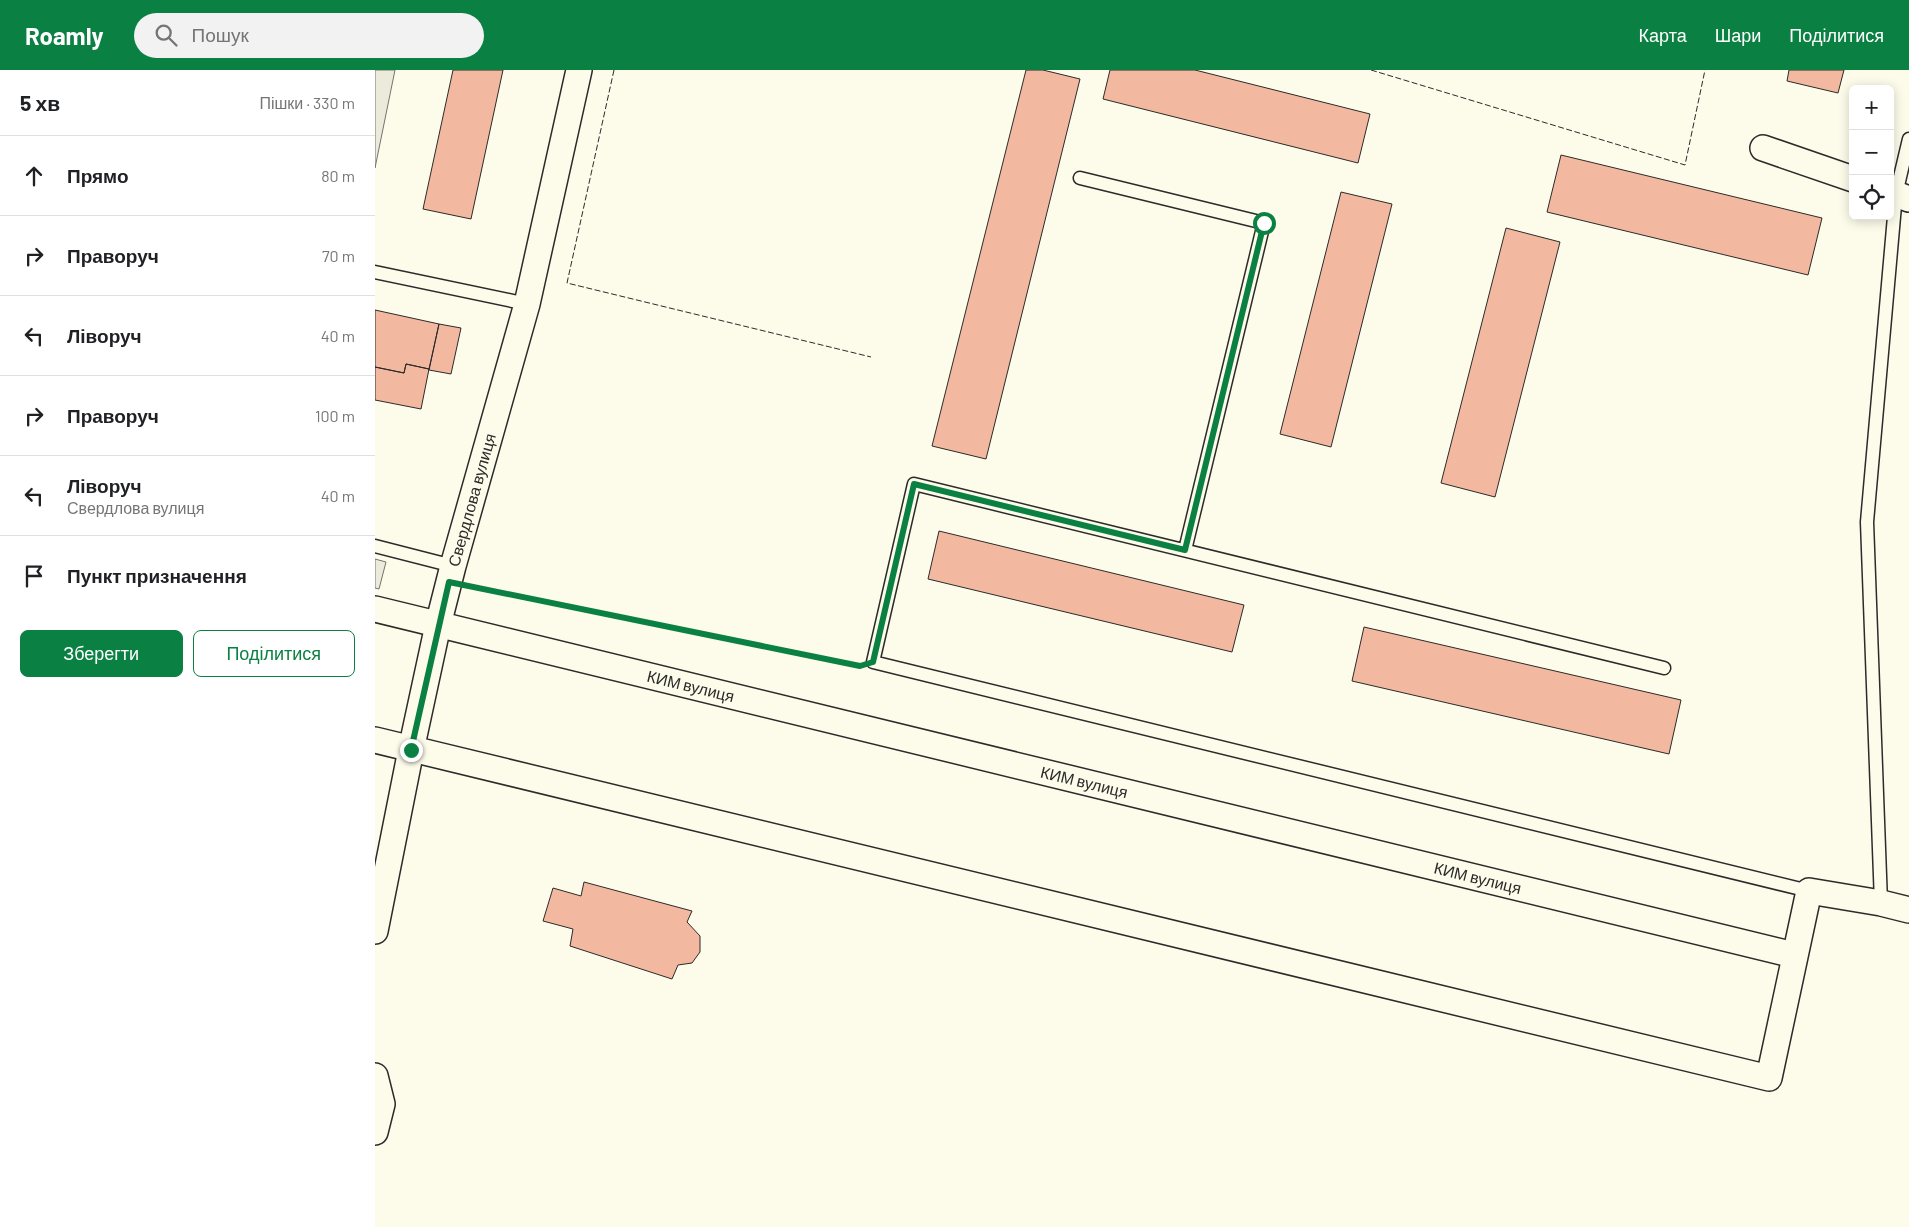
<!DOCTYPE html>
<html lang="uk">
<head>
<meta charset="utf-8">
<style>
	:root { --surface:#fff; --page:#f2f2f2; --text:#202124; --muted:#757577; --line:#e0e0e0; --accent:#0b8043 }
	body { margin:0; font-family:Barlow,sans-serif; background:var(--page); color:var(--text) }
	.controls { position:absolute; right:15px; top:15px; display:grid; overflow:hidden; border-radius:8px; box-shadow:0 2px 12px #0003 }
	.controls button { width:45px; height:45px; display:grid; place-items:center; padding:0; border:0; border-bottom:1px solid var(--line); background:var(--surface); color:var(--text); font:25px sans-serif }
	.stop { position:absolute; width:15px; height:15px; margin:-11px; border:4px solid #0b8043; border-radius:50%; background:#fff }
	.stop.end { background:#0b8043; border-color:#fff; box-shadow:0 1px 5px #0008 }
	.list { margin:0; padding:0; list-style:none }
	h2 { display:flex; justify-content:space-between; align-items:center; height:65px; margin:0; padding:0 20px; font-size:21px }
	h2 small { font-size:16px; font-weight:400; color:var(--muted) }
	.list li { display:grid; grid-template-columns:32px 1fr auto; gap:15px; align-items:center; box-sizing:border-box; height:80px; padding:0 20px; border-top:1px solid var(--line) }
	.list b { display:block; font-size:19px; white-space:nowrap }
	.list p { margin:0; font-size:16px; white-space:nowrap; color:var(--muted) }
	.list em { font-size:16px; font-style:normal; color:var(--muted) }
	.actions { display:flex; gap:10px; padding:15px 20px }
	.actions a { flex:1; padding:11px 0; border:1px solid var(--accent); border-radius:8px; text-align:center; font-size:18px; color:var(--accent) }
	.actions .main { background:var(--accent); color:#fff }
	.icon { flex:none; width:28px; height:28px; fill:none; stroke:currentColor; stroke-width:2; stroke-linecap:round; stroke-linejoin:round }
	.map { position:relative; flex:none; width:1534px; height:1157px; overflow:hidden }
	header { display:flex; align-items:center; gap:30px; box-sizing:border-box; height:70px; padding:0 25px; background:var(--accent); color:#fff }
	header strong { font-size:24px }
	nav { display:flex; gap:28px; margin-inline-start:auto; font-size:18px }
	.search { width:350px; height:45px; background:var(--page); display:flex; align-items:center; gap:12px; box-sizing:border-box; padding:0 18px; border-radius:28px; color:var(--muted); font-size:19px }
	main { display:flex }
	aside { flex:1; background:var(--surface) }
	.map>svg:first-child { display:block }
</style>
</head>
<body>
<header>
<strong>Roamly</strong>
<div class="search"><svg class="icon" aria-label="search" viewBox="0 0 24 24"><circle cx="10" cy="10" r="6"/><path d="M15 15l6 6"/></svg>Пошук</div>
<nav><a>Карта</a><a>Шари</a><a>Поділитися</a></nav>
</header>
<main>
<aside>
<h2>5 хв<small>Пішки · 330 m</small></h2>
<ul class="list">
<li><svg class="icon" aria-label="ahead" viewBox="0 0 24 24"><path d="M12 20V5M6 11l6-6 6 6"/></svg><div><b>Прямо</b></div><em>80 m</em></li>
<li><svg class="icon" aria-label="right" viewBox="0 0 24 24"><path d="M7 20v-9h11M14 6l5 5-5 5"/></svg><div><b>Праворуч</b></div><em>70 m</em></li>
<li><svg class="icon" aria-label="left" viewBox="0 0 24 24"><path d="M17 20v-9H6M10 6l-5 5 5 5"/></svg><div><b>Ліворуч</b></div><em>40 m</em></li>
<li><svg class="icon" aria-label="right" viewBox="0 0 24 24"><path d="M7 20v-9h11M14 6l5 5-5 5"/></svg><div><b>Праворуч</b></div><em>100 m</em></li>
<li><svg class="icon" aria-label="left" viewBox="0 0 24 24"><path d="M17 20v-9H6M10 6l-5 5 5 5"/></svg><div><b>Ліворуч</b><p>Свердлова вулиця</p></div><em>40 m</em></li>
<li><svg class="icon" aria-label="arrive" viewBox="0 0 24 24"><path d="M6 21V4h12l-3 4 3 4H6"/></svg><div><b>Пункт призначення</b></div></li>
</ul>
<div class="actions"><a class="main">Зберегти</a><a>Поділитися</a></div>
</aside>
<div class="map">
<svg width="1534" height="1157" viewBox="0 0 1534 1157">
	<rect width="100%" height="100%" fill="#fdfbea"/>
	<path fill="#ecebdb" stroke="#74746e" d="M0,0H20L0,98Z
		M0,489L11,492L4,519L0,518Z"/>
	<path fill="#f2b8a0" stroke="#2b2b2b" d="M78,0H128L96,149L48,139Z
		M651,0H668L705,9L611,389L557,376Z
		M735,0H820L995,44L983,93L728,29Z
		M1414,0H1469L1463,23L1412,11Z
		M1186,85L1447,148L1433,205L1172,142Z
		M966,122L1017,134L956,377L905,364Z
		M1131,158L1185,172L1120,427L1066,413Z
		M0,240L64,254L54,299L31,294L29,303L0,297Z
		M64,254L86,258L76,304L54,300Z
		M31,294L54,299L46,339L0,330V297L29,303Z
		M564,461L869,535L857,582L553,509Z
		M989,557L1306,630L1294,684L977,611Z
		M209,812L317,841L312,852L325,866V882L317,893L303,895L297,909L195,876L198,859L168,851L178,818L206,826Z"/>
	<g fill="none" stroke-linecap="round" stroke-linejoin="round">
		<g stroke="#2b2b2b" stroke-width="15">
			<path id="service" d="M705,108L889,153L810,480
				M0,202L152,234
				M0,476L78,496
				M1289,598L539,414L498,592L1434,821
				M1506,833L1492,452L1521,124L1534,69"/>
		</g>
		<g stroke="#2b2b2b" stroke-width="28">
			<g id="minor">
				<path d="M1388,78L1478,109"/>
				<path d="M1515,122L1534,129"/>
				<path id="s1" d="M0,539L1419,885"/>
				<path d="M0,670L1394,1008L1434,821L1506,833L1534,840"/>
				<path id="s2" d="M0,861L36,680L63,555L78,496L152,234L204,0"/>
				<path d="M0,1006L7,1034L0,1062"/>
			</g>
		</g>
		<path stroke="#6a6964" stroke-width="3" stroke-dasharray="4 2.5" stroke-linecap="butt" d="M99,518L477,594"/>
		<use href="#service" stroke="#fdfbea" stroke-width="12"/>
		<use href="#minor" stroke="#fdfbea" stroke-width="25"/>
		<path stroke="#2b2b2b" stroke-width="1" stroke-dasharray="6 2.5" stroke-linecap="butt" d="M239,0L192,213L496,287
			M996,0L1310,95L1330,0"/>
	</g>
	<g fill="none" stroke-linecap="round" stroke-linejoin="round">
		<path stroke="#0b8043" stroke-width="6" d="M36,680L74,512L485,596L498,592L539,414L810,480L889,153"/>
	</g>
	<g text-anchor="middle" stroke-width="4" stroke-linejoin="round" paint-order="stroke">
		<g font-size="16" fill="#2b2b2b" stroke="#fdfbea">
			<text dy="6" stroke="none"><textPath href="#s2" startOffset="442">Свердлова вулиця</textPath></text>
			<text dy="6" stroke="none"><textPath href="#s1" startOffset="325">КИМ вулиця</textPath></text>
			<text dy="6" stroke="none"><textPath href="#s1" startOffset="730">КИМ вулиця</textPath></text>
			<text dy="6" stroke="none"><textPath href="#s1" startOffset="1135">КИМ вулиця</textPath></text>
		</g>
	</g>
</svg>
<div class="controls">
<button>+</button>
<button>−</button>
<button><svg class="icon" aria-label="locate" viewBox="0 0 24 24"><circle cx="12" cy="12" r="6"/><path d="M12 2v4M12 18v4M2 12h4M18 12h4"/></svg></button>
</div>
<div class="stop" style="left:889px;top:153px"></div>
<div class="stop end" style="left:36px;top:680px"></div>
</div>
</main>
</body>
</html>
